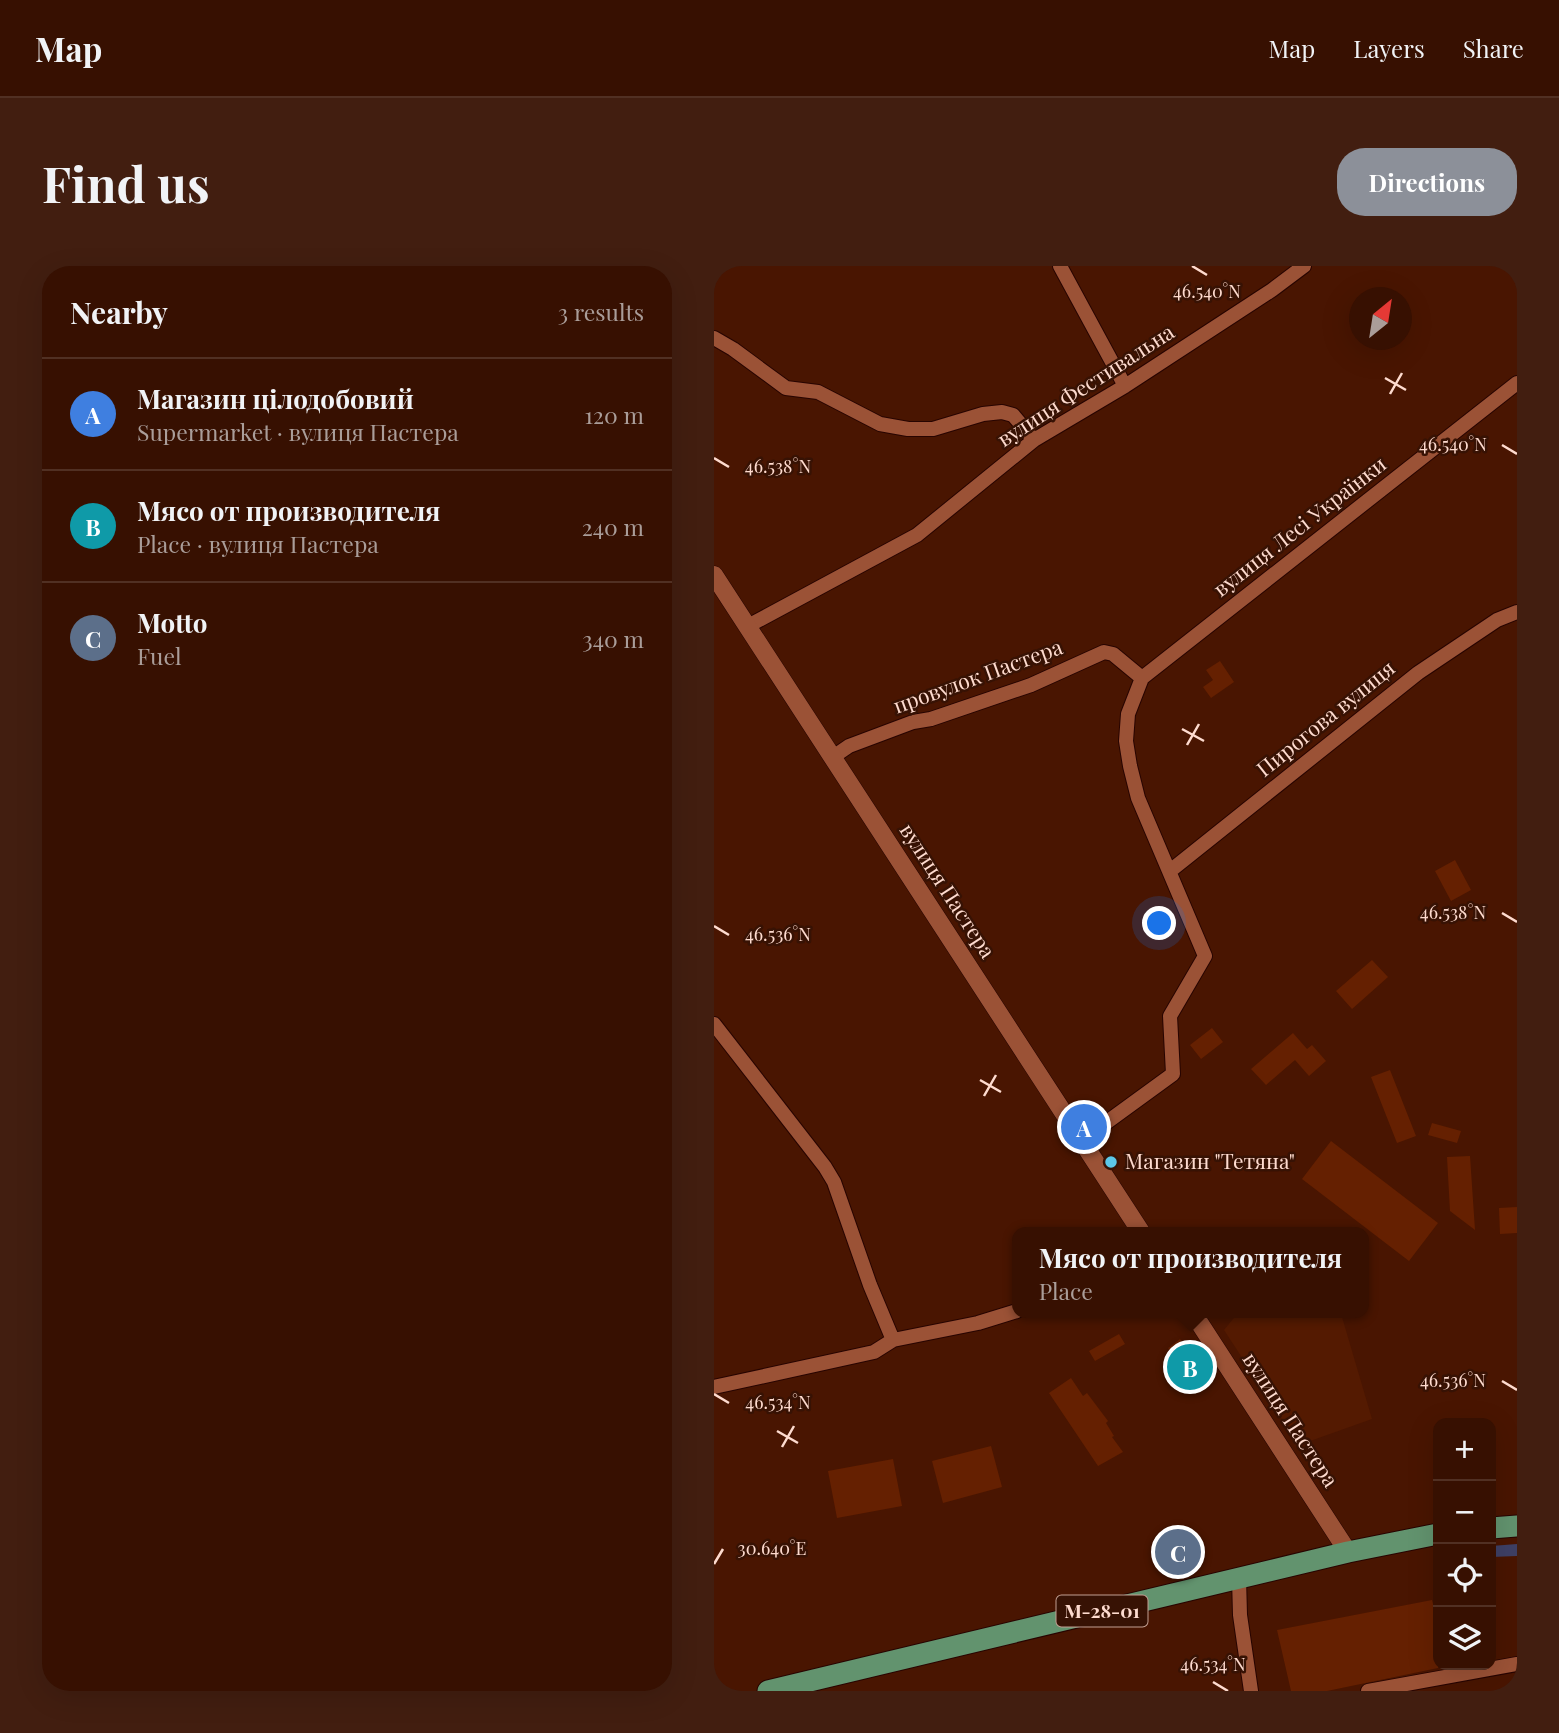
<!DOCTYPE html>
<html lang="en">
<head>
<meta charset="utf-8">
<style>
	:root { --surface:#371001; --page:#421e10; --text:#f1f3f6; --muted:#aa9d99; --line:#513023; --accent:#8c9099 }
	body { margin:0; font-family:"Playfair Display",serif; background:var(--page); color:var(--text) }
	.controls { position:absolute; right:21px; bottom:21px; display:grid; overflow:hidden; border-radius:14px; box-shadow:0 7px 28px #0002 }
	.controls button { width:63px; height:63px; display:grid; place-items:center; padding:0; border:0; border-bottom:2px solid var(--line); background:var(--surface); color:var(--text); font:35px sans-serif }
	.compass { position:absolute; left:635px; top:21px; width:63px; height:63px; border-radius:50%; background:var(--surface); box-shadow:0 7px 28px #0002; rotate:30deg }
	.you { position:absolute; left:446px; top:658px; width:24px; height:24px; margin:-18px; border:5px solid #fff; border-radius:50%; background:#1a73e8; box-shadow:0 0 0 10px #1a73e833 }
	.badge { display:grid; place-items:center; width:46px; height:46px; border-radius:50%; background:var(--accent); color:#fff; font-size:23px; font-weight:700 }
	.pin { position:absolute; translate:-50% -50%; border:4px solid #fff; box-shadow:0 2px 7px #0006 }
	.popup { position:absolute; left:298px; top:961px; width:357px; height:91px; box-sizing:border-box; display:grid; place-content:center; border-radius:14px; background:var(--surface); filter:drop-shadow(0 2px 5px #0005); font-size:23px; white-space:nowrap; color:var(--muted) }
	.popup b { font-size:26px; color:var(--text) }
	.popup::after { content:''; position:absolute; left:50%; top:100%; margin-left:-14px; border:14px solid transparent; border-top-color:var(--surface) }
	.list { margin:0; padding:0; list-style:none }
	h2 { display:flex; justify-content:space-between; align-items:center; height:91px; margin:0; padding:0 28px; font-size:30px }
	h2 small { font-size:23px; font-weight:400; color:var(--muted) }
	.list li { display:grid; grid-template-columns:46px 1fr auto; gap:21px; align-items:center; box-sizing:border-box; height:112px; padding:0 28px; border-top:2px solid var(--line) }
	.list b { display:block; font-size:26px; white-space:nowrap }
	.list p { margin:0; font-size:23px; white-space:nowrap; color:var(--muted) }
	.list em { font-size:23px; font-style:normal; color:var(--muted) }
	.icon { flex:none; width:38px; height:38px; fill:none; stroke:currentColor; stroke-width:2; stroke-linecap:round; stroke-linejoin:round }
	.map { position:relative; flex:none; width:803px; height:1425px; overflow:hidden; border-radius:28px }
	header { display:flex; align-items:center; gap:42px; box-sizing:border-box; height:98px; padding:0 35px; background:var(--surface); border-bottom:2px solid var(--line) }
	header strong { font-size:33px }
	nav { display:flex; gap:38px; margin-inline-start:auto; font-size:24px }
	.intro { display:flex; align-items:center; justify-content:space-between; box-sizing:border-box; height:168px; padding:0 42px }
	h1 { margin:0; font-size:49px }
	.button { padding:18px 32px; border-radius:28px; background:var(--accent); color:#fff; font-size:24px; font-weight:700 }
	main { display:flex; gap:42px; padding:0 42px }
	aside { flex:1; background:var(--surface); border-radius:28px; box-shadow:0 7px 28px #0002 }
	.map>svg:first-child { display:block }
</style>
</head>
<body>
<header>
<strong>Map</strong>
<nav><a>Map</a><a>Layers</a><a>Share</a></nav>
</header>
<div class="intro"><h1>Find us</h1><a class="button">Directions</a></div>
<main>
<aside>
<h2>Nearby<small>3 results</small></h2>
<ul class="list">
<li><span class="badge" style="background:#3f7fe0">A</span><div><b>Магазин цілодобовий</b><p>Supermarket · вулиця Пастера</p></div><em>120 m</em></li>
<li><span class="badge" style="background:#0f9aa8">B</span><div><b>Мясо от производителя</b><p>Place · вулиця Пастера</p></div><em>240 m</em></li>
<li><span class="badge" style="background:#5c6f8a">C</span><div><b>Motto</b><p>Fuel</p></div><em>340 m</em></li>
</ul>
</aside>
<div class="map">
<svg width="803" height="1425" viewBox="0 0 803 1425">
	<rect width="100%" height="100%" fill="#491501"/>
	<path fill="#541a01" d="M524,1047H621L628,1051L658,1153L585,1179L510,1064Z"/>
	<path fill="#3e4065" d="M803,1278V1290L777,1291V1280Z"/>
	<path fill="#652001" d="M506,395L520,416L497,432L489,421L499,414L492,404Z
		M741,594L757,624L737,635L721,605Z
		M658,694L674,711L638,743L622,725Z
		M498,762L509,776L487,793L476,779Z
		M579,767L593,783L598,779L612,795L595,810L581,794L552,819L537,803Z
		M676,804L702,870L683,877L657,811Z
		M718,857L747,865L743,877L714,869Z
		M617,875L724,957L695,995L588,913Z
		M756,890L761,964L736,945L733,891Z
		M803,941V967L786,968L785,942Z
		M405,1068L411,1078L381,1095L375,1085Z
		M466,1073L493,1113L480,1122L454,1082Z
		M357,1112L369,1130L373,1127L394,1155L392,1157L400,1170L398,1171L409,1186L384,1200L335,1127Z
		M277,1180L288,1221L229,1237L218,1195Z
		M179,1193L188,1240L123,1252L114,1205Z
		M718,1334L724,1358V1402L613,1425H577L563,1364Z"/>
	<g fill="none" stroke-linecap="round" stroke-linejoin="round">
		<g stroke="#270400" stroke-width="16">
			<path id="minor" d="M346,0L411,120
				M0,72L19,83L72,122L104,126L166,158L194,163H219L269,148L288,146L299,149L320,174
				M34,360L203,269L320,174L411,120L558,24L590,0
				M428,412L803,117
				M119,491L135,480L199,456L217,453L317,419L390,386L399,388L428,412L414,448L412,475L416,500L424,532L491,690L456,750L459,808L367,875
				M456,605L704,407L783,354L803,346
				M0,758L111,901L120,916L156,1019L179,1074
				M0,1121L160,1086L179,1074L264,1057L303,1045
				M525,1312L526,1349L537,1425
				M654,1425L803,1398"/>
		</g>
		<g stroke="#270400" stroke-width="19">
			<path id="tertiary" d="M0,309L427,966
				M479,1047L634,1286"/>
		</g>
		<g stroke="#270400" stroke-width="23">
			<path id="trunk" d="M777,1262L803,1260
				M54,1425L634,1286L724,1268"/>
		</g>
		<use href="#minor" stroke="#9b5236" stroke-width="14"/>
		<use href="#tertiary" stroke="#9b5236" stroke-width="18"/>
		<use href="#trunk" stroke="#62936e" stroke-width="21"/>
	</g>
	<path fill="none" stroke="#fedbcf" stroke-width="2.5" d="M478,0L493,9M671,112L692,124M676,128L688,107M788,179L803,188M0,192L15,201M468,463L490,475M473,479L485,458M788,647L803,656M0,660L15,669M266,814L287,826M270,830L282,809M788,1115L803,1124M0,1128L15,1137M63,1165L84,1177M68,1181L80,1160M0,1298L9,1283M499,1416L514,1425"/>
	<circle fill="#5cc7e8" stroke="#371204" stroke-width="2.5" cx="397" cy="896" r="7"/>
	<g text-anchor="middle" stroke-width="5" stroke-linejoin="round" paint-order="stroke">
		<rect fill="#371204" stroke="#c29f92" stroke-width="2" x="342.5" y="1329.5" width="91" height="31" rx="5"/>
		<g font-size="19" font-weight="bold" fill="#fedbcf">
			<text x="388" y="1352">М-28-01</text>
		</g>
		<g font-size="21" fill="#fedbcf" stroke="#371204">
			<text transform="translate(372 120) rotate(-33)" y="7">вулиця Фестивальна</text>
			<text transform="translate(586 261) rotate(-38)" y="7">вулиця Лесі Українки</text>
			<text transform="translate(264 411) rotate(-20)" y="7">провулок Пастера</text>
			<text transform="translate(612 453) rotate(-39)" y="7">Пирогова вулиця</text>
			<text transform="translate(233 625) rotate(57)" y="7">вулиця Пастера</text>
			<text transform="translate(576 1154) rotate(57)" y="7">вулиця Пастера</text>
		</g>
		<g font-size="21" fill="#fedbcf" stroke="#371204" text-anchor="start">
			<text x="411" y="903">Магазин "Тетяна"</text>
		</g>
	</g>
	<g font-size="18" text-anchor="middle" fill="#fedbcf" stroke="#371204" stroke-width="5" stroke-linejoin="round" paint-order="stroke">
		<text x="493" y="32">46.540°N</text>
		<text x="739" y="185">46.540°N</text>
		<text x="64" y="207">46.538°N</text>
		<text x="739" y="653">46.538°N</text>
		<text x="64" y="675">46.536°N</text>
		<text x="739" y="1121">46.536°N</text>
		<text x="64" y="1143">46.534°N</text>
		<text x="58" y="1289">30.640°E</text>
		<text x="499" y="1405">46.534°N</text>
	</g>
</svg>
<div class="controls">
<button>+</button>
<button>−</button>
<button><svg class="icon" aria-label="locate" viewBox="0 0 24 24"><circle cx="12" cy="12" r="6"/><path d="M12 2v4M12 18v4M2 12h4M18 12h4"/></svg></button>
<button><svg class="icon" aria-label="layers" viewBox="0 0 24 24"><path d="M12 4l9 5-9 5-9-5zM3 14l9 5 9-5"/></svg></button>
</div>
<svg class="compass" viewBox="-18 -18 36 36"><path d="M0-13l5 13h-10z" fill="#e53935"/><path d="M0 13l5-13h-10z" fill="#aa9d99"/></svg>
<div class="you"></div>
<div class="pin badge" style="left:370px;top:861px;background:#3f7fe0">A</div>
<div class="pin badge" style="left:476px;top:1101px;background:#0f9aa8">B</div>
<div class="popup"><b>Мясо от производителя</b>Place</div>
<div class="pin badge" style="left:464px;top:1286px;background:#5c6f8a">C</div>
</div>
</main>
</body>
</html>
